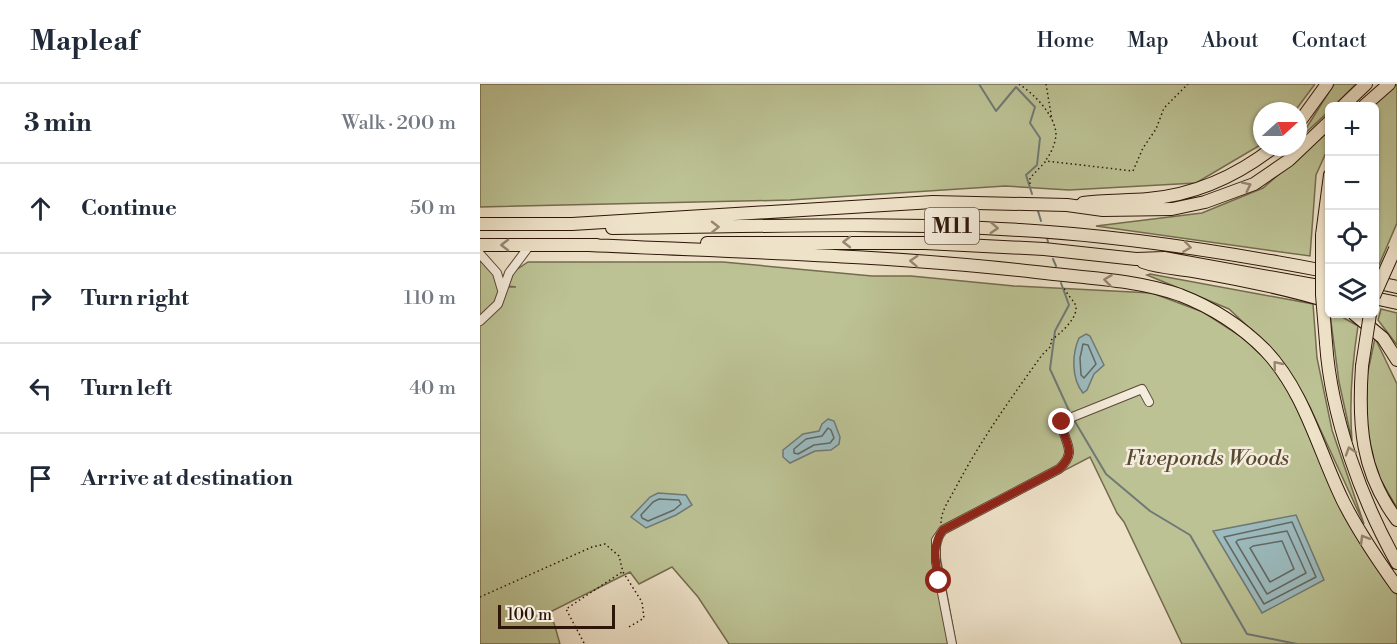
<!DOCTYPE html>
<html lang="en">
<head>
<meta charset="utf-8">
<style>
	:root { --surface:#fff; --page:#f2f2f3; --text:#1f2937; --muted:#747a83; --line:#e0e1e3 }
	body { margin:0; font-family:"Libre Bodoni",serif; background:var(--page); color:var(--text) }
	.controls { position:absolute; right:18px; top:18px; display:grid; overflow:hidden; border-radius:9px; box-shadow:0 2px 4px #0004 }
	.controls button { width:54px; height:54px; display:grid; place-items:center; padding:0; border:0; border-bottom:2px solid var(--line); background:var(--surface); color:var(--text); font:30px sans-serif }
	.compass { position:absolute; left:773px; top:18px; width:54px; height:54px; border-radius:50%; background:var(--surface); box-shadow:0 2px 4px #0004; rotate:69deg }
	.scale { position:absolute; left:18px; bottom:15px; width:117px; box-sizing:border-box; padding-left:6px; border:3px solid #2d1508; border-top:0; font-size:16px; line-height:21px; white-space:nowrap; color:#2d1508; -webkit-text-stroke:4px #f4ecdc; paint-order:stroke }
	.stop { position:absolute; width:18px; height:18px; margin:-14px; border:4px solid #8f2418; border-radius:50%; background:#fff }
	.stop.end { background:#8f2418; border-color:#fff; box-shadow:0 2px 6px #0008 }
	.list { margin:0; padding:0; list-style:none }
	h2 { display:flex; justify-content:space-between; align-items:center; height:78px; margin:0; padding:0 24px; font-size:26px }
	h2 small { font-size:20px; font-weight:400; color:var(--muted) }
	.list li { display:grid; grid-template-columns:39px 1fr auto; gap:18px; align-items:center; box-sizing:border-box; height:90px; padding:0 24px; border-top:2px solid var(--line) }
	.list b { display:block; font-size:22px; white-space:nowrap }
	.list em { font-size:20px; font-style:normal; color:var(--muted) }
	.icon { flex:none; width:33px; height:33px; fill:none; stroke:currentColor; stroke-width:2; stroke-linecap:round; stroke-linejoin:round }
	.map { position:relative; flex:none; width:917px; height:560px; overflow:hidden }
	header { display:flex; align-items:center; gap:36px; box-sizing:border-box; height:84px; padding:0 30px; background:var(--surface); border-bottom:2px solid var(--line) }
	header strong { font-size:28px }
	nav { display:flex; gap:33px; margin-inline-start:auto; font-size:21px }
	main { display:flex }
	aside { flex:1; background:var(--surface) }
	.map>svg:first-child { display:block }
</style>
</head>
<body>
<header>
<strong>Mapleaf</strong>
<nav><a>Home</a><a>Map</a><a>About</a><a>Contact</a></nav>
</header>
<main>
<aside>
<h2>3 min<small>Walk · 200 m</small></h2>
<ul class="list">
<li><svg class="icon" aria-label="ahead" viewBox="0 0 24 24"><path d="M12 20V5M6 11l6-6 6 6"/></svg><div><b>Continue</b></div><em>50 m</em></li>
<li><svg class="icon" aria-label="right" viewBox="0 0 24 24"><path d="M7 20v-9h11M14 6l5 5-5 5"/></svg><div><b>Turn right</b></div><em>110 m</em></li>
<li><svg class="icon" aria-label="left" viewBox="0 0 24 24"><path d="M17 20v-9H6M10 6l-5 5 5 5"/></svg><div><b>Turn left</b></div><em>40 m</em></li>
<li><svg class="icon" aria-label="arrive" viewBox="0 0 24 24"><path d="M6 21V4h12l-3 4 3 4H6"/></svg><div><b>Arrive at destination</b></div></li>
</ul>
</aside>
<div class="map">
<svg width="917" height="560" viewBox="0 0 917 560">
	<rect width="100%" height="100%" fill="#eee2c9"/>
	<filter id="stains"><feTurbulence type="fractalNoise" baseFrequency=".00333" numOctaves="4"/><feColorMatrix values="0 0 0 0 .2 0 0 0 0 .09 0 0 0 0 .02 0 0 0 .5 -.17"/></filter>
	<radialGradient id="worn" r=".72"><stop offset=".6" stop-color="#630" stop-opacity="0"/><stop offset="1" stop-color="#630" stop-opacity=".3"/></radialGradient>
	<path fill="#bcc294" stroke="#746c4e" stroke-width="1.5" d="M0,0H835L815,27H782V60L716,99L589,106L525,102L310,116L0,123Z
		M854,0H876L854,22H850L849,27L820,54Z
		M917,0V139L896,188L894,22H891Z
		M849,47V62L836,91L830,172L616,142L722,129L783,104Z
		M0,178H5L15,192L28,203H36L27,202L33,188L48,178H243L392,192H431L534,202L672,209L723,228L765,255L794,284L823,331L876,449L917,511V560H702L644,438L637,429L610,373L464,449L459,467L476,560H249L218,513L192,483L159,500L150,488L66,530L74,539L80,560H0Z
		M670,190L833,220L837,274L852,346L884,440L830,323L796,269L749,225L667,191Z
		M901,225L917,229V261L898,236Z
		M850,230H857L878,242C872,280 869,318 872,357L859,298Z
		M895,254L917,300V424L896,388L886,339L887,292Z"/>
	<path fill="#9cbcbf" stroke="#707976" stroke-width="1.5" d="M606,250L610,252L624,281L614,290L607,306L603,309C591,294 592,270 599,254Z
		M348,335L354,337L360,353L359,360L351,366L335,367L310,379L303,373V366L323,350L339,347L342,340Z
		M178,409L206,411L212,421L196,431L166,444L151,433L170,413Z
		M816,431L844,496L782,529L733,447Z"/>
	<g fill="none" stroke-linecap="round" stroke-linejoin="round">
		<path stroke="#646864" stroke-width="1.5" d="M603,260L608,261L616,280L604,294L601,291L600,274Z
			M348,344L351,346L354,354L350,359L334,361L318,370L314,369V365L326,355L342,352Z
			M179,415L199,416L201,420L194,426L168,437L162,434L161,431L173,418Z
			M812,438L836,493L784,520L744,453Z
			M807,447L826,489L787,510L756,458L758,456Z
			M802,457L814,485L790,498L770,464L773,462Z"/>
		<path stroke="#707976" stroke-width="2" d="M499,0L516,27L536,3L555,23L550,39L560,54L557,81L546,91L552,110
			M558,127L561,137
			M567,154L568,158
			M573,175L576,182
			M581,199L589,221L575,247L570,285L591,331
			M594,336L626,390L670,427L710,451L767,550L817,560"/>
		<g stroke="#5d4838" stroke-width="10">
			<path id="minor" d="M0,170L17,189L22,206
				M0,237L18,220L29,189L50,161
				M472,560L456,478V456L463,446L579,385C599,366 583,360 582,338L585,336L662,305L669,318"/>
		</g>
		<g stroke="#2d1508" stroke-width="14">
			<path id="highway" d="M863,22L886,0
				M884,22L909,0
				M818,40L847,0
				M603,119C624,116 646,117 668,115C714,111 757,92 794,63
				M0,140H92L453,118L587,121L623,126L692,125L725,118L774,100L809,76L850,37
				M132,144C268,143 404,137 540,146C644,152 747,168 850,188
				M842,151L850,91
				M227,159H445L564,165L656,175L684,174L850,204
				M0,161H117
				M109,161C258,168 408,171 556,188C603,194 654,195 700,211C731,223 761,242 785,266C825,308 838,366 863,417C878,447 897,475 917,503
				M663,178C680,184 696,184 713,187C759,195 805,204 850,218
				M894,198L917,203
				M894,214L917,219
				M874,230L903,254L917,276
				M846,259C851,332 881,415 917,479
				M882,282C878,340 881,388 917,436"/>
		</g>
		<path stroke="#2d1508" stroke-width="1.5" stroke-dasharray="1.5 3" stroke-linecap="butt" d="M539,0C554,10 574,30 576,49C576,59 571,69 566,76
			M566,0L572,36
			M550,100V94L566,77L653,87L663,64L676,45L684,24L708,0
			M461,439C461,427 469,416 475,405C500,357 531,314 562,271L571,262V256C579,251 601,232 595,220C592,215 587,210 584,204
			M0,513L112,463L125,460L139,472L143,488L162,518L164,534L149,543
			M104,559L86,525L142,488"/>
		<use href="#minor" stroke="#f4ecdc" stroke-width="8"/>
		<use href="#highway" stroke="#eee2c9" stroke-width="12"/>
		<g stroke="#2d1508" stroke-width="14" stroke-linecap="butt">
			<path id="highway-bridge" d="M842,151V211L846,259
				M894,212L915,165
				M882,282L890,230"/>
		</g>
		<use href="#highway-bridge" stroke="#eee2c9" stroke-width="12"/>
	</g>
	<defs><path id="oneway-chevron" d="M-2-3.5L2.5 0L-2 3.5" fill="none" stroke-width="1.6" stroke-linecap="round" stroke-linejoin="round" transform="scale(1.5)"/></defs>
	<g stroke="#978672">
		<use href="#oneway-chevron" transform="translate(767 102) rotate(-26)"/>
		<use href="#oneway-chevron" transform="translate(235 143) rotate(-1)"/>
		<use href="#oneway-chevron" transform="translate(514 144) rotate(3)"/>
		<use href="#oneway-chevron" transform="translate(367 158) rotate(-180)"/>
		<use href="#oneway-chevron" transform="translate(25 161) rotate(-180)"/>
		<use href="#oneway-chevron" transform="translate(707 163) rotate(8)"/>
		<use href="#oneway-chevron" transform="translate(434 177) rotate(-177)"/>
		<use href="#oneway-chevron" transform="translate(628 196) rotate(-173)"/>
		<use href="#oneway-chevron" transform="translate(797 281) rotate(-129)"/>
		<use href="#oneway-chevron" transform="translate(870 367) rotate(-108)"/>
		<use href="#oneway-chevron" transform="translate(884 455) rotate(-121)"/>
	</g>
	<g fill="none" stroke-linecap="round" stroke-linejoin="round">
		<path stroke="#8f2418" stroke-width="8" d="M459,497C456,479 451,461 463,446L579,385C599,366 583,360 582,338"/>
	</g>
	<g text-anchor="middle" stroke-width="5" stroke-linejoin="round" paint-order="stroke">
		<rect fill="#f4ecdc" stroke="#695648" stroke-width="1.5" x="445" y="124" width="54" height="36" rx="4.5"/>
		<g font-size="21" font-weight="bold" fill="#2d1508">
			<text x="472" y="149">M11</text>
		</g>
		<g font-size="22" font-style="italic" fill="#584932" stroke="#f4ecdc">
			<text x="727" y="381">Fiveponds Woods</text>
		</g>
	</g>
	<rect width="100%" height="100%" filter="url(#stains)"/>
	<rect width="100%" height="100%" fill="url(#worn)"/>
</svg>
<div class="controls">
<button>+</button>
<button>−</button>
<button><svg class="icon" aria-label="locate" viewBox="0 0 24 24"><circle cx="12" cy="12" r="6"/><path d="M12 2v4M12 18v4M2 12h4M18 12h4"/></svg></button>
<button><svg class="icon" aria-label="layers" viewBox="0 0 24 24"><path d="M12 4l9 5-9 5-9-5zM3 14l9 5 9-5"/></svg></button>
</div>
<svg class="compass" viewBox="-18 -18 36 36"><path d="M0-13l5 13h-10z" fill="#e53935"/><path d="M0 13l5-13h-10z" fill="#747a83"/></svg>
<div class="scale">100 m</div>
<div class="stop" style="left:459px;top:497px"></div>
<div class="stop end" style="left:582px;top:338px"></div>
</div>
</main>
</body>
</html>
